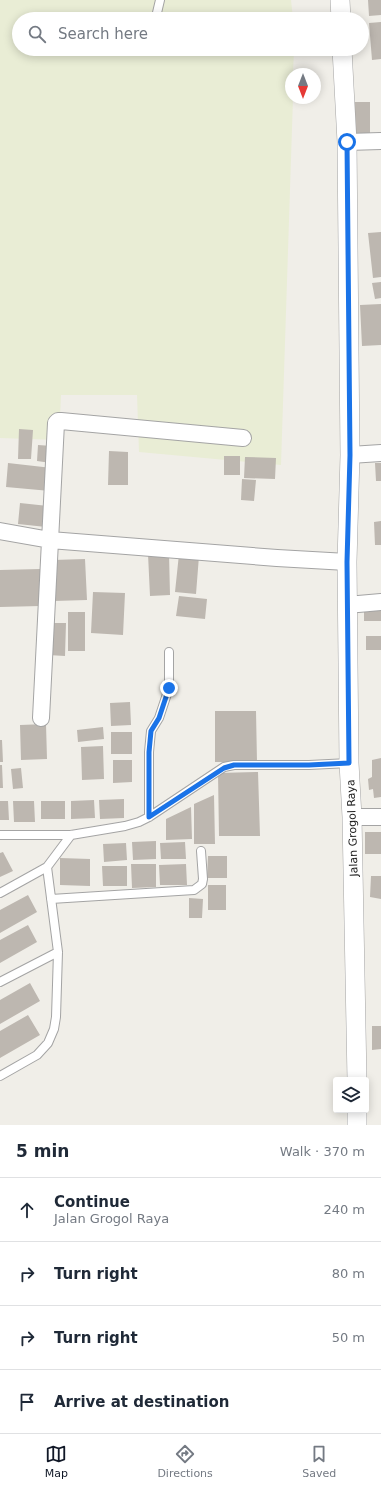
<!DOCTYPE html>
<html lang="en">
<head>
<meta charset="utf-8">
<style>
	:root { --surface:#fff; --page:#f6f6f7; --text:#1f2937; --muted:#747a83; --line:#e0e1e3; --accent:#111827 }
	body { margin:0; font-family:"DejaVu Sans",sans-serif; background:var(--page); color:var(--text) }
	.controls { position:absolute; right:12px; bottom:12px; display:grid; overflow:hidden; border-radius:4px; box-shadow:0 2px 10px #0003 }
	.controls button { width:36px; height:36px; display:grid; place-items:center; padding:0; border:0; border-bottom:1px solid var(--line); background:var(--surface); color:var(--text); font:20px sans-serif }
	.compass { position:absolute; left:285px; top:68px; width:36px; height:36px; border-radius:50%; background:var(--surface); box-shadow:0 2px 10px #0003; rotate:180deg }
	.stop { position:absolute; width:12px; height:12px; margin:-9px; border:3px solid #1a73e8; border-radius:50%; background:#fff }
	.stop.end { background:#1a73e8; border-color:#fff; box-shadow:0 1px 4px #0008 }
	.list { margin:0; padding:0; list-style:none }
	h2 { display:flex; justify-content:space-between; align-items:center; height:52px; margin:0; padding:0 16px; font-size:17px }
	h2 small { font-size:13px; font-weight:400; color:var(--muted) }
	.list li { display:grid; grid-template-columns:26px 1fr auto; gap:12px; align-items:center; box-sizing:border-box; height:64px; padding:0 16px; border-top:1px solid var(--line) }
	.list b { display:block; font-size:15px; white-space:nowrap }
	.list p { margin:0; font-size:13px; white-space:nowrap; color:var(--muted) }
	.list em { font-size:13px; font-style:normal; color:var(--muted) }
	.icon { flex:none; width:22px; height:22px; fill:none; stroke:currentColor; stroke-width:2; stroke-linecap:round; stroke-linejoin:round }
	.map { position:relative; flex:none; width:381px; height:1125px; overflow:hidden }
	.search { position:absolute; background:var(--surface); box-shadow:0 2px 10px #0003; left:12px; right:12px; top:12px; height:44px; display:flex; align-items:center; gap:10px; box-sizing:border-box; padding:0 14px; border-radius:22px; color:var(--muted); font-size:15px }
	.sheet { height:308px; background:var(--surface) }
	nav { display:flex; justify-content:space-around; align-items:center; box-sizing:border-box; height:56px; border-top:1px solid var(--line); background:var(--surface); font-size:11px; color:var(--muted) }
	nav a { display:grid; justify-items:center; gap:2px }
	nav .on { color:var(--accent) }
	.map>svg:first-child { display:block }
</style>
</head>
<body>
<div class="map">
<svg width="381" height="1125" viewBox="0 0 381 1125">
	<rect width="100%" height="100%" fill="#f0eee8"/>
	<path fill="#e9edd5" d="M0,0H291L293,19H19V49H294L293,74H291V98H293L281,465L139,452L137,395H61L59,440L0,438Z"/>
	<path fill="#bdb7b0" d="M368,0H381V15L369,16Z
		M381,22V59L372,60L369,23Z
		M347,102H370V138H347Z
		M381,232V277L373,278L368,233Z
		M381,282V298L375,299L372,283Z
		M381,304V345L362,346L360,305Z
		M19,429L33,430L31,459H18Z
		M38,445L52,446L51,463L37,461Z
		M109,451L128,452V485H108Z
		M224,456H240V475H224Z
		M245,457L276,458L275,479L244,478Z
		M8,463L52,468L50,491L6,487Z
		M375,463H381V481H376Z
		M242,479L256,480L254,501L241,500Z
		M20,503L48,506L46,527L18,524Z
		M381,521V545H375L374,522Z
		M169,553L170,595L150,596L148,554Z
		M179,554L199,556L196,594L175,592Z
		M85,559L87,600L54,601L53,560Z
		M40,569V606L0,607V570Z
		M93,592L125,593L123,635L91,633Z
		M179,596L207,599L205,619L176,616Z
		M364,608H381V621H364Z
		M68,612H85V651H68Z
		M49,623H66L65,656L48,655Z
		M366,636H381V650H366Z
		M130,702L131,725L111,726L110,703Z
		M215,711H256L257,762H215Z
		M46,724L47,759L21,760L20,725Z
		M103,727L104,739L78,742L77,730Z
		M111,732H132V754H111Z
		M0,740H2L3,762H0Z
		M103,746L104,779L82,780L81,747Z
		M381,758V797L374,798L373,789L369,790L368,779L372,777V760Z
		M113,760H132V782L113,783Z
		M0,765H2L3,788H0Z
		M21,768L23,788L13,789L11,769Z
		M258,772L260,836H219L218,773Z
		M214,795L215,844H194V804Z
		M124,799V818L100,819L99,800Z
		M94,800L95,818L71,819V801Z
		M0,801H8L9,820H0Z
		M13,801H34L35,822H14Z
		M41,801H65V819H41Z
		M191,807L192,839L166,840V819Z
		M365,832H381V854H365Z
		M156,841V859L133,860L132,842Z
		M185,842L186,859H161L160,843Z
		M126,843L127,860L104,862L103,844Z
		M3,852L13,871L0,877V853Z
		M208,856H227V878H207Z
		M60,858L90,859V886L60,885Z
		M131,864H156V887L132,888Z
		M186,864L187,885H160L159,865Z
		M102,866H127V886H103Z
		M371,876H381V899L370,897Z
		M208,885H226V910H208Z
		M28,895L37,912L0,933V910Z
		M189,898L203,899L202,918H189Z
		M28,925L37,942L0,963V940Z
		M30,983L40,1001L0,1024V1000Z
		M28,1015L40,1035L0,1058V1031Z
		M372,1026H381V1049L372,1050Z"/>
	<g fill="none" stroke-linecap="round" stroke-linejoin="round">
		<g stroke="#a4a4a4" stroke-width="10">
			<path id="service" d="M156,17L160,0
				M149,817V752L151,731L159,718L169,688V652
				M0,835H71L125,826L139,822L149,817L224,767L234,765H309L349,763
				M0,893L47,867L71,835
				M51,899L194,890L202,884L203,879L201,851
				M0,982L58,952
				M0,1076L37,1055L48,1043L54,1029L56,1017L58,952L47,867"/>
		</g>
		<g stroke="#a4a4a4" stroke-width="18">
			<path id="minor" d="M347,142L381,141
				M350,455L381,453
				M0,531L50,540L277,558L347,562
				M347,605L381,602
				M41,718L56,423L58,421H61L243,438
				M352,817H381"/>
		</g>
		<g stroke="#a4a4a4" stroke-width="20">
			<path id="tertiary" d="M340,0L341,19
				M342,49L347,142L350,455L347,562L349,763L352,817L357,1080
				M357,1110V1125"/>
		</g>
		<use href="#service" stroke="#fff" stroke-width="8"/>
		<use href="#minor" stroke="#fff" stroke-width="16"/>
		<use href="#tertiary" stroke="#fff" stroke-width="19"/>
	</g>
	<g fill="none" stroke-linecap="round" stroke-linejoin="round">
		<path stroke="#1a73e8" stroke-width="5" d="M169,688L159,718L151,731L149,752V817L224,768L234,765H309L349,763L347,562L350,455L347,142"/>
	</g>
	<g text-anchor="middle" stroke-width="3" stroke-linejoin="round" paint-order="stroke">
		<g font-size="11" fill="#202020" stroke="#fff">
			<text transform="translate(352 828) rotate(-92)" y="4">Jalan Grogol Raya</text>
		</g>
	</g>
</svg>
<div class="controls">
<button><svg class="icon" aria-label="layers" viewBox="0 0 24 24"><path d="M12 4l9 5-9 5-9-5zM3 14l9 5 9-5"/></svg></button>
</div>
<svg class="compass" viewBox="-18 -18 36 36"><path d="M0-13l5 13h-10z" fill="#e53935"/><path d="M0 13l5-13h-10z" fill="#747a83"/></svg>
<div class="stop" style="left:347px;top:142px"></div>
<div class="stop end" style="left:169px;top:688px"></div>
<div class="search"><svg class="icon" aria-label="search" viewBox="0 0 24 24"><circle cx="10" cy="10" r="6"/><path d="M15 15l6 6"/></svg>Search here</div>
</div>
<section class="sheet">
<h2>5 min<small>Walk · 370 m</small></h2>
<ul class="list">
<li><svg class="icon" aria-label="ahead" viewBox="0 0 24 24"><path d="M12 20V5M6 11l6-6 6 6"/></svg><div><b>Continue</b><p>Jalan Grogol Raya</p></div><em>240 m</em></li>
<li><svg class="icon" aria-label="right" viewBox="0 0 24 24"><path d="M7 20v-9h11M14 6l5 5-5 5"/></svg><div><b>Turn right</b></div><em>80 m</em></li>
<li><svg class="icon" aria-label="right" viewBox="0 0 24 24"><path d="M7 20v-9h11M14 6l5 5-5 5"/></svg><div><b>Turn right</b></div><em>50 m</em></li>
<li><svg class="icon" aria-label="arrive" viewBox="0 0 24 24"><path d="M6 21V4h12l-3 4 3 4H6"/></svg><div><b>Arrive at destination</b></div></li>
</ul>
</section>
<nav>
<a class="on"><svg class="icon" aria-label="map" viewBox="0 0 24 24"><path d="M3 6l6-2 6 2 6-2v14l-6 2-6-2-6 2zM9 4v14M15 6v14"/></svg>Map</a>
<a><svg class="icon" aria-label="directions" viewBox="0 0 24 24"><path d="M12 3l9 9-9 9-9-9zM9 14v-3h6M13 9l2 2-2 2"/></svg>Directions</a>
<a><svg class="icon" aria-label="saved" viewBox="0 0 24 24"><path d="M7 4h10v16l-5-4-5 4z"/></svg>Saved</a>
</nav>
</body>
</html>
